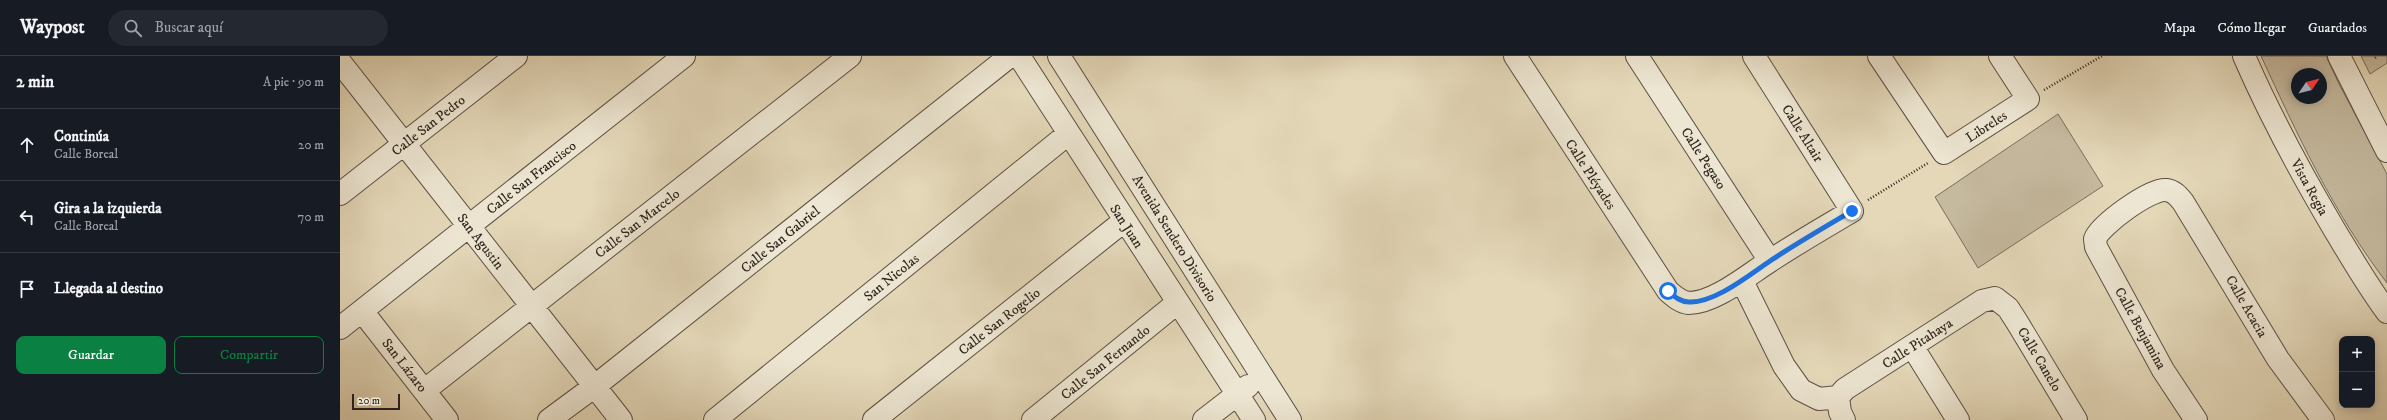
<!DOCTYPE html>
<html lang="es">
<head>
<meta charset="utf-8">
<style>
	:root { --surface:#171b24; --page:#242831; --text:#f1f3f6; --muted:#9ea1a6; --line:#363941; --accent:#0b8043 }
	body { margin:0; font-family:"IM FELL DW Pica",serif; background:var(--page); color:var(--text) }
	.controls { position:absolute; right:12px; bottom:12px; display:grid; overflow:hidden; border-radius:8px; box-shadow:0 2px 10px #0003 }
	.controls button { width:36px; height:36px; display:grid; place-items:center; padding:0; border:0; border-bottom:1px solid var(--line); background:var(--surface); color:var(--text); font:20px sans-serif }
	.compass { position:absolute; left:1951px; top:12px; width:36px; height:36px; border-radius:50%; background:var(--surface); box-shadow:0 2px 10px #0003; rotate:55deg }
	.scale { position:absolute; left:12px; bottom:10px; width:48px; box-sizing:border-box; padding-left:4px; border:2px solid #2f241d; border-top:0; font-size:11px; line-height:14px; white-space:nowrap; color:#2f241d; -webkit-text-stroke:3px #ede6d2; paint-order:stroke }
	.stop { position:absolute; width:12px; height:12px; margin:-9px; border:3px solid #1a73e8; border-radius:50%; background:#fff }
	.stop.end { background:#1a73e8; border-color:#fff; box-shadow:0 1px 4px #0008 }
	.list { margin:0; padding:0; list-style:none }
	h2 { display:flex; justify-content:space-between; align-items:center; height:52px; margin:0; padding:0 16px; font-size:17px }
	h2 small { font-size:13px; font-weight:400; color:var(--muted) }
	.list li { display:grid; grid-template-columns:26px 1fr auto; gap:12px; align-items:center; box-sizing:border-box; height:72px; padding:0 16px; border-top:1px solid var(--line) }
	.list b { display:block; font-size:15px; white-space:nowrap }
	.list p { margin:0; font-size:13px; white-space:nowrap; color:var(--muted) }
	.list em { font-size:13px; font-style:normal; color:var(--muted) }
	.actions { display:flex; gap:8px; padding:12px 16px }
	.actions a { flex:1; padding:9px 0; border:1px solid var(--accent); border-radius:8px; text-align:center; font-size:14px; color:var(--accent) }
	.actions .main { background:var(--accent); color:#fff }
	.icon { flex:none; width:22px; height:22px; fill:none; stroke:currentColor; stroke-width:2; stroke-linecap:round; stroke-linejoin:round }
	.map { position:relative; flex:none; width:2047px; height:364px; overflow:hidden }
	header { display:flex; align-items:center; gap:24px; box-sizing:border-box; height:56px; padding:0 20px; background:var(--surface); border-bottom:1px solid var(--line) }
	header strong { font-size:19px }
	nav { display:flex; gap:22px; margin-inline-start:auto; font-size:14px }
	.search { width:280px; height:36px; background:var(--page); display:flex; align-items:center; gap:10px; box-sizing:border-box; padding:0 14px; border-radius:22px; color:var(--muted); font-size:15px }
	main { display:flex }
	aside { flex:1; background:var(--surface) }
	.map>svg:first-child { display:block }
</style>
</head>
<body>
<header>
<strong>Waypost</strong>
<div class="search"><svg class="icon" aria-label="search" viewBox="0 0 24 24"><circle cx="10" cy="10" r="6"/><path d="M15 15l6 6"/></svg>Buscar aquí</div>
<nav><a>Mapa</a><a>Cómo llegar</a><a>Guardados</a></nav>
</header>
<main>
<aside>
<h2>2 min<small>A pie · 90 m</small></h2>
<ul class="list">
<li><svg class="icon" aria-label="ahead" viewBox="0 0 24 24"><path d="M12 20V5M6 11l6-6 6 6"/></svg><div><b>Continúa</b><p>Calle Boreal</p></div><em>20 m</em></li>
<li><svg class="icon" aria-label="left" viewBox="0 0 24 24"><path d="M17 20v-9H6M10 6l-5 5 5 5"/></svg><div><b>Gira a la izquierda</b><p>Calle Boreal</p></div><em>70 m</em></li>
<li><svg class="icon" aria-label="arrive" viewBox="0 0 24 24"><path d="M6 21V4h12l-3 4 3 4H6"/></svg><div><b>Llegada al destino</b></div></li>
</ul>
<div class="actions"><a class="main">Guardar</a><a>Compartir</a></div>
</aside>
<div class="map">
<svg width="2047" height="364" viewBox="0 0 2047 364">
	<rect width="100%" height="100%" fill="#e4d8b9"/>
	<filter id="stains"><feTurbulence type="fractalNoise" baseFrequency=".005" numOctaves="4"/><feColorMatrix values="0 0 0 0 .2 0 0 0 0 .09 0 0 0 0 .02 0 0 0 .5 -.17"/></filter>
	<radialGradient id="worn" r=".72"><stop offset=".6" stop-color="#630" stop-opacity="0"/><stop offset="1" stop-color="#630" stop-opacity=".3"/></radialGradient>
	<path fill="#c5b99e" stroke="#7a6e5e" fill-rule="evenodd" d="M1921,0H1986L1999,28L2047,118V227C1994,158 1957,78 1921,0ZM1957,18H1981V42H1957Z
		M2021,0H2047V7L2030,18Z
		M1718,58L1763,130L1638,212L1595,141Z"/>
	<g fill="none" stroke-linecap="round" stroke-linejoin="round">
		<g stroke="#5c5144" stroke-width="24">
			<path id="minor" d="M679,0L914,364
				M719,0L950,364
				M1175,0L1328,235C1334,240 1340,246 1349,247C1375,247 1409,218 1430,205C1457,187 1485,171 1512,155L1414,0
				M1297,0L1430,205
				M1539,0L1604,97L1688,43L1660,0
				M1904,0C1930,60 1961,117 1994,173C2011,201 2027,229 2047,256
				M1999,0L2047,95
				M0,6L281,364
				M0,138L176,0
				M1402,225L1444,310L1461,334L1479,343L1498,341
				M22,255L107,364
				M0,272L344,0
				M1572,290L1618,364
				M85,334L510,0
				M1498,341L1505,333L1642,245L1655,242L1668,252L1677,266L1736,364
				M1498,341L1500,356L1504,364
				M209,364L255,330L670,0
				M375,364L728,78
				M534,364L784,165
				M693,364L837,247
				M864,364L908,330
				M1856,364L1823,314L1756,191L1755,183C1760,169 1811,132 1826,134C1834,135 1838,140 1843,146L1938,303L1983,364"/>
		</g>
		<path stroke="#2f241d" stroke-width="2.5" stroke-dasharray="1 2" stroke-linecap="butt" d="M2035,2L2037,0
			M1704,34L1762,0
			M1528,144L1588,107"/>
		<use href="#minor" stroke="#ede6d2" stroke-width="22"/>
	</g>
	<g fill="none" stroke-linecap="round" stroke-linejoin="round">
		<path stroke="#1a73e8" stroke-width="5" d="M1328,235C1334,240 1340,246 1349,246C1375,247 1409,219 1430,205C1457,187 1485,171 1512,155"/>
	</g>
	<g text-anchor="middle" stroke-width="3" stroke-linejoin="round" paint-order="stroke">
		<g font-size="14" fill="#2f241d" stroke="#ede6d2">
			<text transform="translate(88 69) rotate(-38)" y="5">Calle San Pedro</text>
			<text transform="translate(1646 70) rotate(-33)" y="5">Libreles</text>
			<text transform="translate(1463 77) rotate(58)" y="5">Calle Altair</text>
			<text transform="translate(1364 102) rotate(57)" y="5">Calle Pegaso</text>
			<text transform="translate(1251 118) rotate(57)" y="5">Calle Pléyades</text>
			<text transform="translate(191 121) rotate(-38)" y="5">Calle San Francisco</text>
			<text transform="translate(1970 131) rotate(61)" y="5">Vista Regia</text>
			<text transform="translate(297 167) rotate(-38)" y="5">Calle San Marcelo</text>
			<text transform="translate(787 170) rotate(57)" y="5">San Juan</text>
			<text transform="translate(835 182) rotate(58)" y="5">Avenida Sendero Divisorio</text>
			<text transform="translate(440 183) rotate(-39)" y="5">Calle San Gabriel</text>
			<text transform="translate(141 185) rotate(52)" y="5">San Agustin</text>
			<text transform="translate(551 221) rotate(-39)" y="5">San Nicolas</text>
			<text transform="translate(1907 250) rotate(60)" y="5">Calle Acacia</text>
			<text transform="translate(659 265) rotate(-38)" y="5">Calle San Rogelio</text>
			<text transform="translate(1801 272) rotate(61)" y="5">Calle Benjamina</text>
			<text transform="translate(1577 287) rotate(-33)" y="5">Calle Pitahaya</text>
			<text transform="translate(1700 303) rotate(59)" y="5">Calle Canelo</text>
			<text transform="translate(765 306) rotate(-39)" y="5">Calle San Fernando</text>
			<text transform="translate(65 309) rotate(52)" y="5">San Lázaro</text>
		</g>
	</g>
	<rect width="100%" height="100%" filter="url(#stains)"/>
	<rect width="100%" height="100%" fill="url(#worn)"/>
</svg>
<div class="controls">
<button>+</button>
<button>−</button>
</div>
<svg class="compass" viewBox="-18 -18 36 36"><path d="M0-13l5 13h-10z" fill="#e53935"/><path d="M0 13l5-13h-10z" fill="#9ea1a6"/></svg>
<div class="scale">20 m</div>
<div class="stop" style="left:1328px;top:235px"></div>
<div class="stop end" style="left:1512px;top:155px"></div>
</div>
</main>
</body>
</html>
